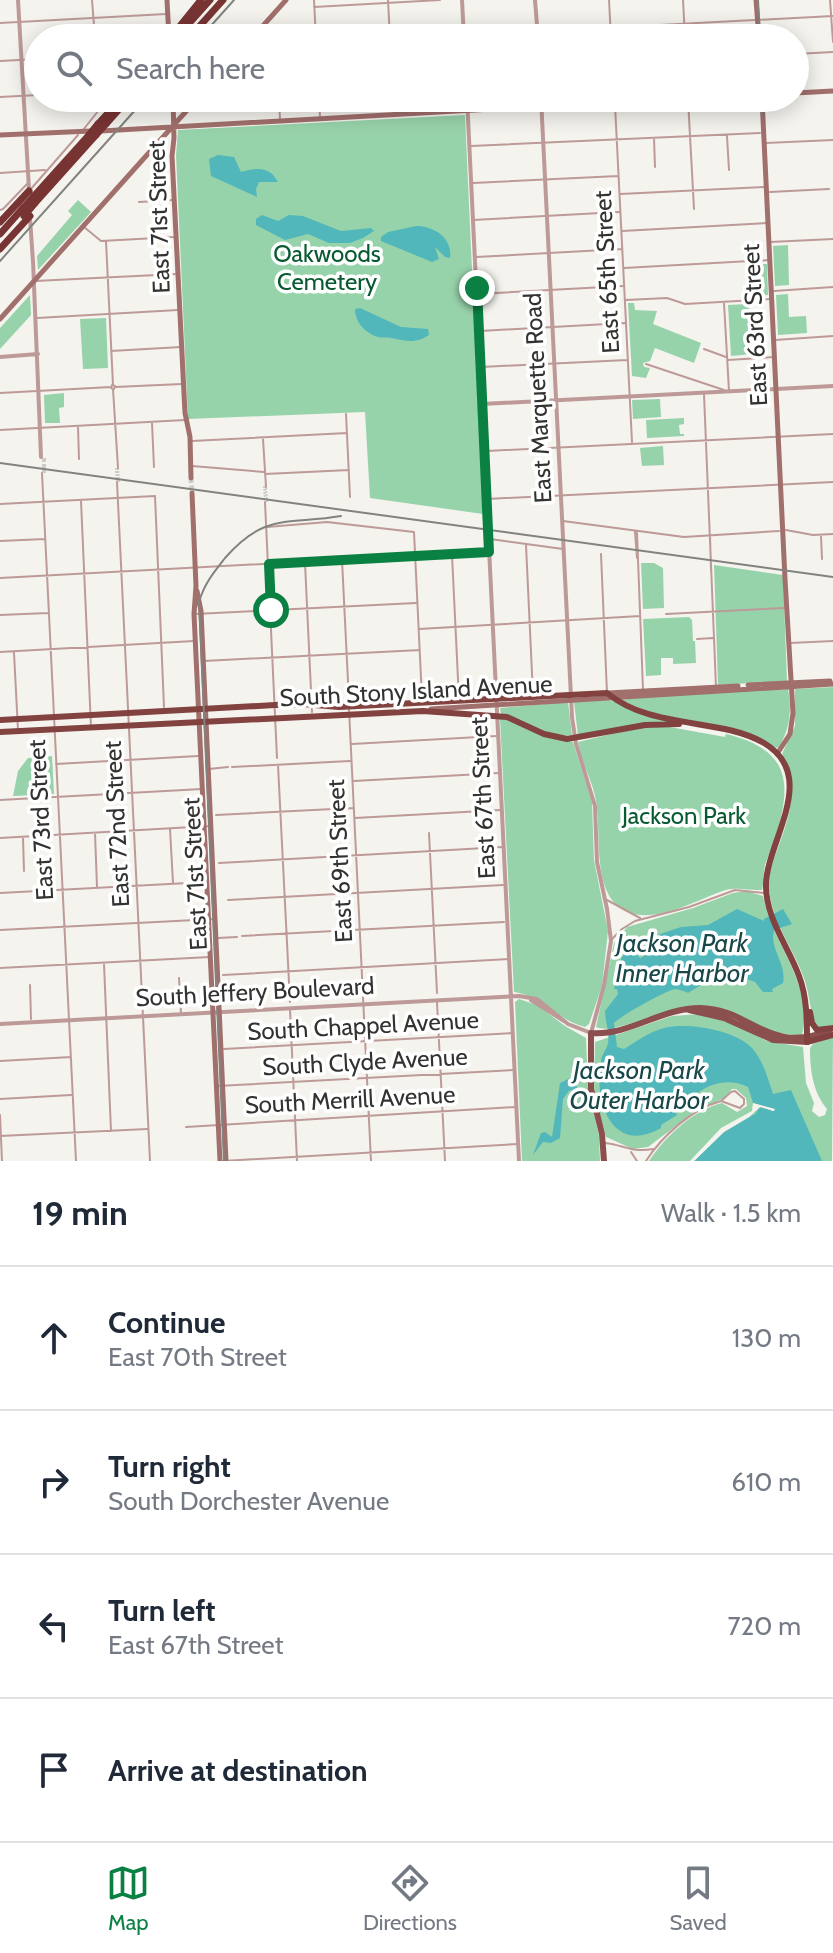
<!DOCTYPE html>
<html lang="en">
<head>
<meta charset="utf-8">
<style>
	:root { --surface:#fff; --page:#f2f2f3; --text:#1f2937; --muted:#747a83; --line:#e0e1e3; --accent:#0b8043 }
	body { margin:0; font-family:Cabin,sans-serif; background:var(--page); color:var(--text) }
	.stop { position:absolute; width:24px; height:24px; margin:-18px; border:6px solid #0b8043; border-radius:50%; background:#fff }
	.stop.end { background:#0b8043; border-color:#fff; box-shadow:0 2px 8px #0008 }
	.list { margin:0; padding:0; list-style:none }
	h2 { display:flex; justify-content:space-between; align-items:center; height:104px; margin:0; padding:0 32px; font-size:34px }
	h2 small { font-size:26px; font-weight:400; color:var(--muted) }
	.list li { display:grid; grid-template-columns:52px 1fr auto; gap:24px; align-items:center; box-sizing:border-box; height:144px; padding:0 32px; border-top:2px solid var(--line) }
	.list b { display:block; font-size:30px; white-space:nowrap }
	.list p { margin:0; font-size:26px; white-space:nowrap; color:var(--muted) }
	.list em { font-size:26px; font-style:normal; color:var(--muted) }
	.icon { flex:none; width:44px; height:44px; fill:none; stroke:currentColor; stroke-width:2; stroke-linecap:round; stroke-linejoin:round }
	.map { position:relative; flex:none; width:833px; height:1161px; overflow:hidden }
	.search { position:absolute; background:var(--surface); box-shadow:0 4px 20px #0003; left:24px; right:24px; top:24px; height:88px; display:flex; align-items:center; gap:20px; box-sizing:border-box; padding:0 28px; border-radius:44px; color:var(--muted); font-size:30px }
	.sheet { height:680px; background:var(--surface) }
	nav { display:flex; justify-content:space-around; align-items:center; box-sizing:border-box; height:112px; border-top:2px solid var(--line); background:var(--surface); font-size:22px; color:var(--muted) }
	nav a { display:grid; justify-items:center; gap:4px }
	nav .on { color:var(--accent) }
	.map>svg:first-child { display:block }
</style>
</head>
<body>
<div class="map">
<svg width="833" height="1161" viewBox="0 0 833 1161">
	<rect width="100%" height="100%" fill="#f4f3ee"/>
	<path fill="#97d3aa" d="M465,115L483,514L370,498L365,412L188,419L176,155L178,130Z
		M78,200L91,212L38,270L37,256L72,215L68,211Z
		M788,245L789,285L775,286L773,246Z
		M753,264H767L768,295L752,296Z
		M788,294L789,317L806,316L807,333L778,335L776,295Z
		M30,295L31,315L0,349V328Z
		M634,303L635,310L657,311L653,324L701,343L694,363L655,348L650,361L643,363L644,367L650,368L646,378L632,376L628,303Z
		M749,304L752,354L731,356L728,305Z
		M106,318L108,368L83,369L80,319Z
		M64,393V407L59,408L60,423H45L44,395Z
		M660,399L661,417L633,419L632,400Z
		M684,418V424L679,425L680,434H684V436L647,438L646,420Z
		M663,446L664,465L642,466L640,448Z
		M641,563H654L663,568L664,608L643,609Z
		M714,565L783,575L787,681L718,685Z
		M689,617L692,620L693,641H695L696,663L673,664V658H661V675L646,676L643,619Z
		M833,687V1025L817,1028C810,1013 810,997 805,981C794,948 769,919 769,884C769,868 775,857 780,842C792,810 797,786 782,754L795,726V689Z
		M788,689C792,711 790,728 779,747L776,748L759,738L656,714L619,700L688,693Z
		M609,700L675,722L578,736L574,702Z
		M568,702L572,735C547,740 524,719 501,714L500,708Z
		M502,718L545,737L573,742L592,802L594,860L608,931L602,986L589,1024L585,1027C558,1021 546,997 514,992L500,719Z
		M664,726L725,737L726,734C788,749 793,780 776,836C773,846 768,855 765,865C763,874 764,882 762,890C750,891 739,887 726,890C701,898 677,913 650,915C586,919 603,838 596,801C593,781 581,763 578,742L636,728Z
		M52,756L54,794L13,796L18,771L28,758Z
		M746,891L763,896C772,944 814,983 802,1035C764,1037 731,1007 693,1007C666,1006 615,1036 596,1027L614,943L627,927L693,908L733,893Z
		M519,999L537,1005L565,1026L586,1038L588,1087L599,1136L600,1161H522L515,1002Z
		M701,1014L734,1024L767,1041L803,1047L806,1083L814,1103L812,1111L819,1117L825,1115L827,1109C813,1092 810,1071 810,1048L813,1044L833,1037L832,1161H822L775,1109C741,1117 718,1137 694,1161H649C665,1137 693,1110 722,1103L737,1112L747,1106L746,1098L736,1089H732L724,1098L693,1113L648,1147L633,1149L606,1137L594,1091L595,1042L672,1016Z"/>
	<path fill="#51b7bb" d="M218,155L234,157L241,172C256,168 269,165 278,182H259L256,189L257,197L211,176L209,159Z
		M262,215L278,221L289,215L303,216L341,231L371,228L374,231L363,238L350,243H329L308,234L285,240L256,225V219Z
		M416,226C434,226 453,238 450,258L445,257L435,247L439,259L432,262L381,241V237L388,232Z
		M360,308L401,327L428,329L429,335C415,344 406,341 391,338C387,337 383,338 378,337C365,333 355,322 355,309Z
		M737,909L764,921V919L783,909L792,924L774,930C769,950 787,963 783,983L772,989L773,992H763L755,982L715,968L710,971L704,983L688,993C687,992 677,989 676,989C668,989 619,1017 614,1023L617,1047L624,1049C637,1041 649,1032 664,1028C688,1022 735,1030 752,1048C763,1060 768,1079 773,1094L791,1090L822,1161H694L724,1132L755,1114L760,1107L773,1111L774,1109L753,1103L748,1087C724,1076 704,1086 686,1102L684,1100L673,1107L677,1115L661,1125V1128C612,1156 593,1101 601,1060C602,1054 607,1049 608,1043C610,1034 605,1021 605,1011L618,994L617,989H614L621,959L628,948L639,946L643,951L637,956L641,958L652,950L660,934L681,927L708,925Z
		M574,1076L577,1088L582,1090V1095L579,1097L572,1090L569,1091L563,1099L560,1138L551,1143L543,1142L533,1155L541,1133L545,1132L552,1137L560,1083Z"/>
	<path fill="#f4f3ee" d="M753,1103L775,1109L774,1111L760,1107L749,1117L724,1132L694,1161H690L721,1128L752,1111Z"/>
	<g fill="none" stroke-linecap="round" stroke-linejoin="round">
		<path stroke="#cdccc8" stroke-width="2" stroke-dasharray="2 1" stroke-linecap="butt" d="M116,468L117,482
			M118,468L119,482
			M264,486L265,501
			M266,488L267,503"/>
		<path stroke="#cdccc8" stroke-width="4" stroke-dasharray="4 2" stroke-linecap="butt" d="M44,458V473"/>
		<path stroke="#cdccc8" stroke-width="5" stroke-dasharray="5 2.5" stroke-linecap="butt" d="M191,478L192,493"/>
		<path stroke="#bd9a97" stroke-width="2" d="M92,0L95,38
			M314,0L316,38
			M388,0L390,38
			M609,0L611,38
			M683,0L685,38
			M830,0L833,42
			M314,7L440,0
			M0,23L166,14
			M259,31L267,38
			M412,38L833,16
			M795,54L833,52
			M0,61L38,59
			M0,97L38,95
			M279,98L280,120
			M319,98L320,117
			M394,98V113
			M688,99L694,209
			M615,105L632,442
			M83,130L99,110L98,98
			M727,136L729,170
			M654,138L655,167
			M766,143L833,140
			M471,146L760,133
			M0,173L45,170
			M473,183L618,176
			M30,190L78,135
			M770,192L829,189
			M620,194L766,187
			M139,202L173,200
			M0,210L3,209L28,183
			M473,220L619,212
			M84,227L101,241L175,237
			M622,231L767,223
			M106,241L113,385
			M770,242L833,239
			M476,257L622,249
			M624,268L770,260
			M35,281L177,274
			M774,291L833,287
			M477,294L623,286
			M626,300L667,298L685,304L771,299
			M724,303L729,391
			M37,318L178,310
			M480,331L625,323
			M775,340L833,336
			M704,349L726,357
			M111,351L181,347
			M728,360L774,357
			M646,364L724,390
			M481,367L627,360
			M112,385L115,386L114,389L111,388Z
			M115,387L182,384
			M113,389L118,468
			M0,393L111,387
			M704,394L716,687
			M346,414L350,497
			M152,423L154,467
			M78,427L79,459
			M0,430L185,420
			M263,439L266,487
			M192,441L347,433
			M487,451L833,434
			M192,466L264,472
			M42,473L76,1161
			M265,474L349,470
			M117,482L150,1161
			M487,499L833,482
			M81,501L91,727
			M265,502L277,758
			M0,504L155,496L164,707
			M563,521L684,537L779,531
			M267,527L327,522L414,532L422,699
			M786,530L813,535L833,534
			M635,532L637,558
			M637,533L643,690
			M710,536L711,570
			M821,536L822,559
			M490,539L563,549
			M0,541L45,539
			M526,545L533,695
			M601,554L607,693
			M452,555L459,700
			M342,560L349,702
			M305,563L312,712
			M0,578L486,552
			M195,614L416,603
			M666,614L784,608
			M0,615L48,613
			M419,629L640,616
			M697,639L713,638
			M790,643L833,641
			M0,652L194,641
			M14,653L18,730
			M204,661L420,650
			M349,709L371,1161
			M352,744L497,736
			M56,764L198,756
			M278,765L290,1002
			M232,767L350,761
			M209,769L228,767
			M354,781L499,773
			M0,800L202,789
			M216,815L353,808
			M355,818L501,810
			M170,829L173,883
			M95,833L97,887
			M429,833L437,993
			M0,838L210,826
			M23,838L24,871
			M219,863L503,847
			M0,893L207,882
			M228,900L503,885
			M607,900L640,918
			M0,930L215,919
			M242,936L504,922
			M218,938L237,937
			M612,939L622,929L635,921L689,907L735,890L765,893
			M104,964L111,1131
			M0,968L210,957
			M223,975L509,959
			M179,978L181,1013
			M30,985L31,1019
			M143,996L180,994
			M437,1002L445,1161
			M290,1009L297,1161
			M224,1049L513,1033
			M0,1061L71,1057
			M217,1086L514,1070
			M735,1091L744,1099V1104L740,1108L721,1101L731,1092Z
			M0,1099L71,1095
			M0,1115L2,1161
			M186,1127L515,1107
			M0,1136L147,1129
			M605,1143C624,1145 632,1153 653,1149
			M631,1152L637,1161
			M223,1161L517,1144
			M646,1161C662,1136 692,1109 721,1101"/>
		<path stroke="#bd9a97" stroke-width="4" d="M18,0L29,189
			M462,0L464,38
			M535,0L538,38
			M467,98L519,1161
			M30,218L33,262
			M33,261L41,457
			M0,357L38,354
			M482,404L833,386
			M531,1000L564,1021
			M0,1024L519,996L537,999L568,1024L591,1033L604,985L611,941L607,909L597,862L595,806L576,744L572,717L541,98"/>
		<path stroke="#a16f6c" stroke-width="5" d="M167,0L169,38
			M756,0L759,38
			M252,38L286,0
			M795,93L833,91
			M173,98L174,138L172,156L185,413L190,437L191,478
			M762,98L785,579L793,713L790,734L777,754
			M101,131L690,98
			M0,135L91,131
			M0,319L198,98
			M192,493L196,586L194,614L220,1161
			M197,591L201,611L226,1161
			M748,685L830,681
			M608,693L738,686
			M431,709L833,684"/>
		<path stroke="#8b4f4d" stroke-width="6" d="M689,1010L724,1018L773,1040L807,1042
			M604,1161L602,1134L591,1089V1033C629,1036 661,1008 700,1008C752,1009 768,1056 830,1030"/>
		<path stroke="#814240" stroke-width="6" d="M0,720L275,705L303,704L339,707L607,693C652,730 719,717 764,743C820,776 767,841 766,884C765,917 788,946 799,976C807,997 807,1020 807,1042L833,1035
			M0,732L423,711L507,717L544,734L567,739L645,725L679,724
			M810,1012L812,1023L817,1030L833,1028"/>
		<path stroke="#773433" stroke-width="7" d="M172,36L201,0
			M176,38L210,0
			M189,38L223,0
			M98,124L122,98
			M106,124L129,98
			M34,196L89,135
			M35,203L96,135
			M0,222L29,191
			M0,234L23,208
			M0,249L30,216"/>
		<path stroke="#82827e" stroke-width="2" d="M758,0L760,38
			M200,38L234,0
			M761,98L762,116
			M0,261L146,98
			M0,463L833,577
			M224,1161L199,602C204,584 214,572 225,558C265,512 288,525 341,516"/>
		<path stroke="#773433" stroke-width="7" d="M89,135L98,124
			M96,135L106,124
			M23,208L34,196
			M24,216L35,203"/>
	</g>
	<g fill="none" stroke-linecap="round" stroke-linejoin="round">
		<path stroke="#0b8043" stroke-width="10" d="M271,610L269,564L489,552L477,288"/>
	</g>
	<g text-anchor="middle" stroke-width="7" stroke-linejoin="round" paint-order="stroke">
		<g font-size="24" fill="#323230" stroke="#fff">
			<text transform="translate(159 217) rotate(-92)" y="8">East 71st Street</text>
			<text transform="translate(607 272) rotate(-93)" y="8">East 65th Street</text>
			<text transform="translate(755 325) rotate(-93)" y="8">East 63rd Street</text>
			<text transform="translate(538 398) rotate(-93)" y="8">East Marquette Road</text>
			<text transform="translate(416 691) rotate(-3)" y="8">South Stony Island Avenue</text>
			<text transform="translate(483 798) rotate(-93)" y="8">East 67th Street</text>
			<text transform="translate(41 820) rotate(-93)" y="8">East 73rd Street</text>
			<text transform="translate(117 824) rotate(-93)" y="8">East 72nd Street</text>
			<text transform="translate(340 861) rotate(-93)" y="8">East 69th Street</text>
			<text transform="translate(195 874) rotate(-93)" y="8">East 71st Street</text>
			<text transform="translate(255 992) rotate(-3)" y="8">South Jeffery Boulevard</text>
			<text transform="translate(363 1026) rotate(-3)" y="8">South Chappel Avenue</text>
			<text transform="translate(365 1062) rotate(-3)" y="8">South Clyde Avenue</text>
			<text transform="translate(350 1100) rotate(-3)" y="8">South Merrill Avenue</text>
		</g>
		<g font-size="24" fill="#085a31" stroke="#fff">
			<text x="327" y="262">Oakwoods<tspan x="327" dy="28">Cemetery</tspan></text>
			<text x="684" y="824">Jackson Park</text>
		</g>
		<g font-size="26" font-style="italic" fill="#194849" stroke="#fff">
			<text x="682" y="952">Jackson Park<tspan x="682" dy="30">Inner Harbor</tspan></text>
			<text x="639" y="1079">Jackson Park<tspan x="639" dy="30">Outer Harbor</tspan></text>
		</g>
	</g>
</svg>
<div class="stop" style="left:271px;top:610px"></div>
<div class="stop end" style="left:477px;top:288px"></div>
<div class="search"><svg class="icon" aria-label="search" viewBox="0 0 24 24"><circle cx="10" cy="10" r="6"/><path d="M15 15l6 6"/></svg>Search here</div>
</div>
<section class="sheet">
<h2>19 min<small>Walk · 1.5 km</small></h2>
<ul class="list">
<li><svg class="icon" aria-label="ahead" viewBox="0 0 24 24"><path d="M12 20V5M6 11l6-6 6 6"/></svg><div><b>Continue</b><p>East 70th Street</p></div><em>130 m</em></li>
<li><svg class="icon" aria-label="right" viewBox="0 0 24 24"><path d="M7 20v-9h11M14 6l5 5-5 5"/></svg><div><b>Turn right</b><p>South Dorchester Avenue</p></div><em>610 m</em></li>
<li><svg class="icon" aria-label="left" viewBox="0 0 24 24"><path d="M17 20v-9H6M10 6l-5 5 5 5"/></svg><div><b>Turn left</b><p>East 67th Street</p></div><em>720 m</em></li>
<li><svg class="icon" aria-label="arrive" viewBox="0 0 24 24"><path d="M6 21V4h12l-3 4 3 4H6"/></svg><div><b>Arrive at destination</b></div></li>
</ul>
</section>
<nav>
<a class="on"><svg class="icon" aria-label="map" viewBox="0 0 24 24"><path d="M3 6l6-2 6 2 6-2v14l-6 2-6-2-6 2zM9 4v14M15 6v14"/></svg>Map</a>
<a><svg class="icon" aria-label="directions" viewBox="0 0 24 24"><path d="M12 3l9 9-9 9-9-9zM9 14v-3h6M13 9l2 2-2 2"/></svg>Directions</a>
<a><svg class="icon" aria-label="saved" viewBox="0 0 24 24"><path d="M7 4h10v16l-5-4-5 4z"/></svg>Saved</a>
</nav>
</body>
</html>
